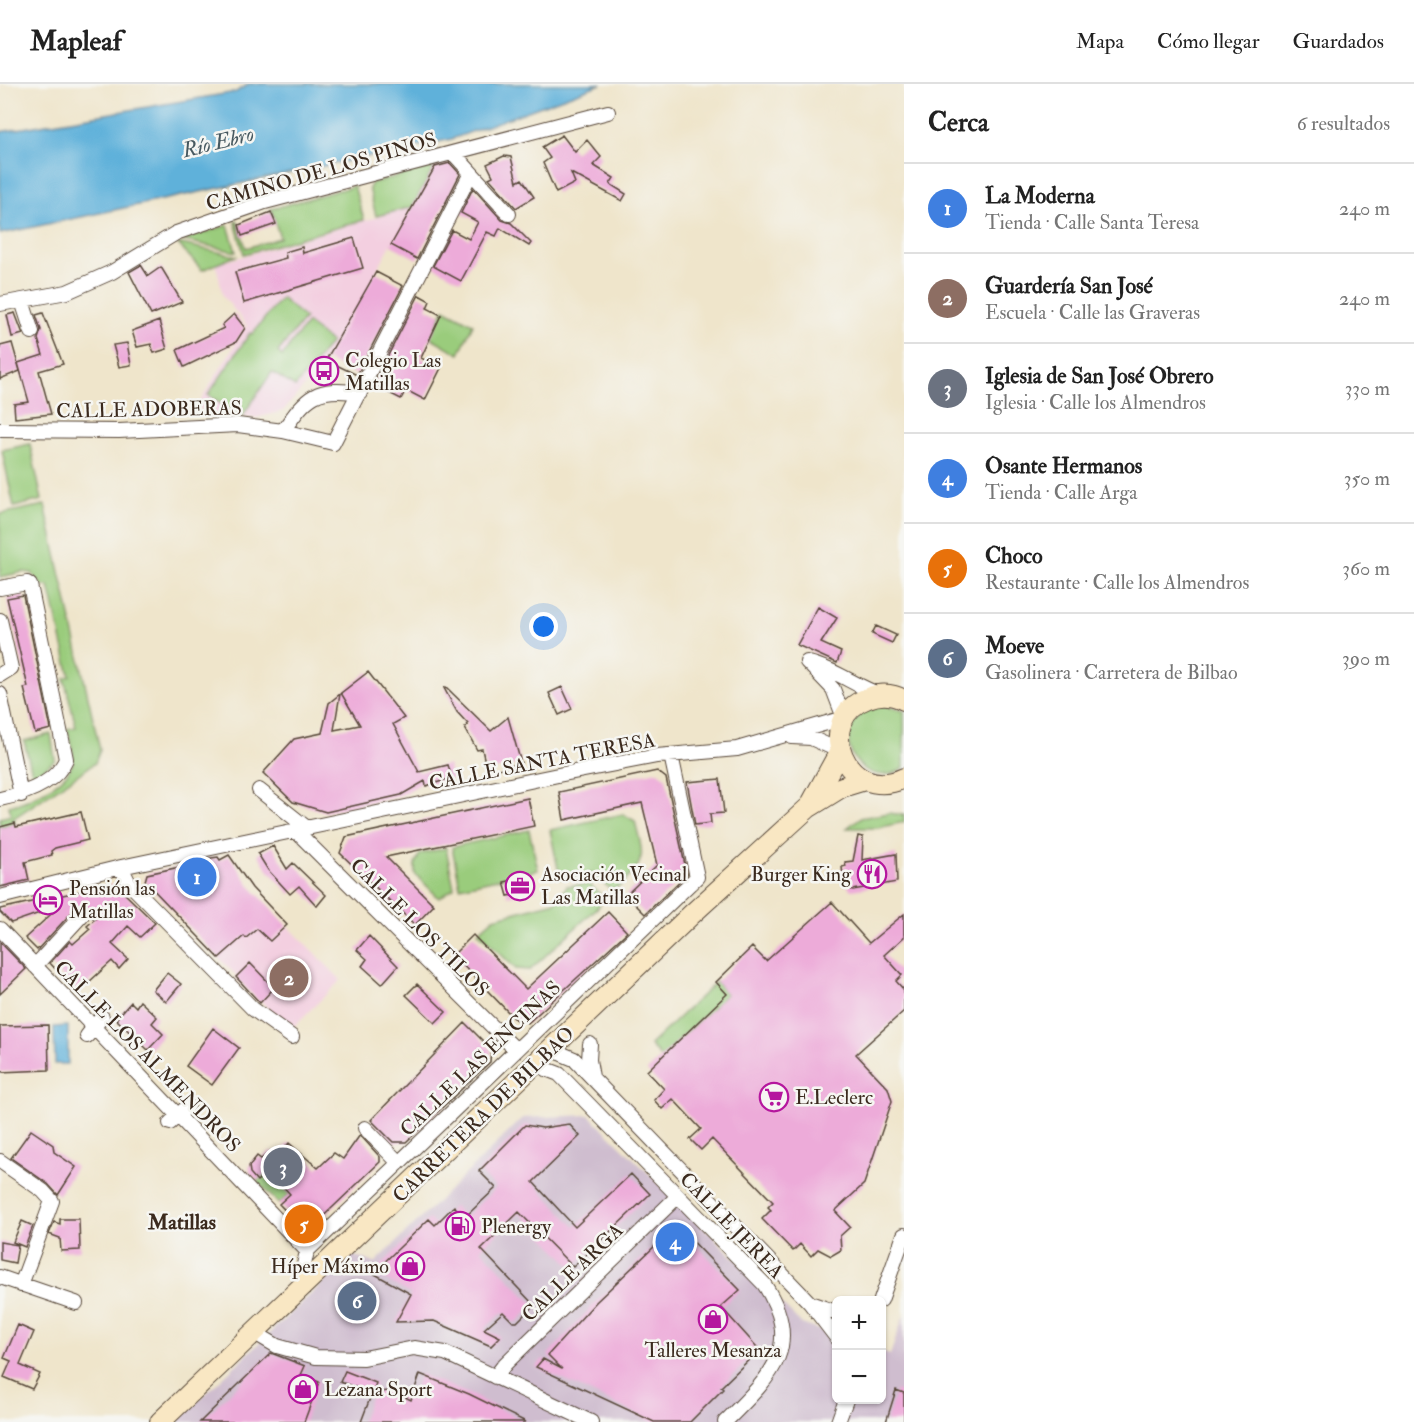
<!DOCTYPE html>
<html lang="es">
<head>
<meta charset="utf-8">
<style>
	:root { --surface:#fff; --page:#f6f6f6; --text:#222; --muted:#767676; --line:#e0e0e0; --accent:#111827 }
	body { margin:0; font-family:"IM FELL Double Pica",serif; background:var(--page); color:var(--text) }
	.controls { position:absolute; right:18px; bottom:18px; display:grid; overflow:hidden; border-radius:9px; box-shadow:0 2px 4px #0004 }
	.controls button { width:54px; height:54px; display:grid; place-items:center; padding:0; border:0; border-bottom:2px solid var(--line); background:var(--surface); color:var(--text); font:30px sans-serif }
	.you { position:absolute; left:544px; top:543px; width:21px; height:21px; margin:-15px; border:4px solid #fff; border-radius:50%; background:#1a73e8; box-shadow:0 0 0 9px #1a73e833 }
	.badge { display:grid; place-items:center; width:39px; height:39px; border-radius:50%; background:var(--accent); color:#fff; font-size:20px; font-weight:700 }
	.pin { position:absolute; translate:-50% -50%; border:3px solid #fff; box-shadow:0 2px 6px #0006 }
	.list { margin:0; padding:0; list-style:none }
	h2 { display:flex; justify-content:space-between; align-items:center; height:78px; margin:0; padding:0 24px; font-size:26px }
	h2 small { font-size:20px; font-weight:400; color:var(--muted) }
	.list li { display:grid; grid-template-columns:39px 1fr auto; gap:18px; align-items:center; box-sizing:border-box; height:90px; padding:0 24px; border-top:2px solid var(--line) }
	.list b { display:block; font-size:22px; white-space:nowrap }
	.list p { margin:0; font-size:20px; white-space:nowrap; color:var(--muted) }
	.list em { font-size:20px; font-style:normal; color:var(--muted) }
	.map { position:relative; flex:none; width:904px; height:1338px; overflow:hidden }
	header { display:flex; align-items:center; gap:36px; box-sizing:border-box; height:84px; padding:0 30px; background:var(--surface); border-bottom:2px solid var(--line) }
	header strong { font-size:28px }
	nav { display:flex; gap:33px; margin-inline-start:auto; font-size:21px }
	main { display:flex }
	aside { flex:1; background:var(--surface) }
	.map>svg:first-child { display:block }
</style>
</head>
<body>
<header>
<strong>Mapleaf</strong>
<nav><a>Mapa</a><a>Cómo llegar</a><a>Guardados</a></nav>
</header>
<main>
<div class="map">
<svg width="904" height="1338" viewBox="0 0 904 1338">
	<rect width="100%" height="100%" fill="#f6f6f2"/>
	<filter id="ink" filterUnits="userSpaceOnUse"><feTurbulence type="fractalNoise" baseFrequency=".0167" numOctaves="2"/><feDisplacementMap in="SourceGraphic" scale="12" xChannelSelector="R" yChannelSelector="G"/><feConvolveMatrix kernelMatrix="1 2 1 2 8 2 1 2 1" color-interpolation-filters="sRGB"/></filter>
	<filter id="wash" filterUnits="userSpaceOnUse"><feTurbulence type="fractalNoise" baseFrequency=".008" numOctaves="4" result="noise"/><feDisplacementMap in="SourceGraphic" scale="24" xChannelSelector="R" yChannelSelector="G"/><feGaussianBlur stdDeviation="1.35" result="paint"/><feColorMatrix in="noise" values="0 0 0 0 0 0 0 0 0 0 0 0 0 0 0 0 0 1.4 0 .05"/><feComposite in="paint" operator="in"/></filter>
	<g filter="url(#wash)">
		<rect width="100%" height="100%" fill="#efe5cb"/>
		<path fill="#f3cfe0" d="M412,123L326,277L283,327L256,334L208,332L197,322L247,242L223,212L216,180Z
			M287,841L341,896L290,946L219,874L254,842L270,857Z"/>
		<path fill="#cfbdcf" d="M589,1031L802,1240L836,1252V1316H882V1268L890,1271L904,1231V1338H176L352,1171L375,1179L523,1034Z"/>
		<path fill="#9acc7c" stroke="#6a7b4d" stroke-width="1.5" d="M435,82L412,123L376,132L369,104L372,99Z
			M354,102L364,136L244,170L235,138L237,136L246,164L280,154L271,125Z
			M228,141L236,168L182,156Z
			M177,159L236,172L202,186Z
			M281,214L305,234L278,268L282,272L307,239L331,258L295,303L272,288L242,333L208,311L250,249L252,250Z
			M444,225L473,240L459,270L430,253Z
			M30,360L42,416L14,423L2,366Z
			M45,421L100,666L95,679L14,734L15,739L0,743V734L11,731L9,722C28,718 68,698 73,678C75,668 70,655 67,645L76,643L64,594L70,592L49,502H42L32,489L23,488L0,493V430Z
			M882,621L904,627V684C856,714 819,634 882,621Z
			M51,650L55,676L33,693L24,657Z
			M889,729L904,731V738L878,744H847L860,734Z
			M623,730L635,737C641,764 649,774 627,795C622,800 618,805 611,806L593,789L560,794L550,746Z
			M529,746L538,786L460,803L452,763Z
			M446,764L454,804L439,814L415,790V780L420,770Z
			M589,800L603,813L599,822L530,886L516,885L478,848L494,834L555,818L567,802Z
			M716,898L727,910L661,974L650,961Z
			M265,1090L274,1099L277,1096L290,1110L279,1120L257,1097Z"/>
		<path fill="#5eb1da" stroke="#4c6e7c" stroke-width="1.5" d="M249,0H601L452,55L0,150V48L236,8Z
			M68,942V980H55L54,943Z"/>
		<g id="blocks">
			<path fill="#edabd9" d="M562,51L575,68L587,56L601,73L593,81L614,94L610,100L626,110L622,117L571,89L575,99L556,109L543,79L550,74L542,63Z
				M504,72L511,73L517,98L522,95L534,113L516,124L489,94L493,92L487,80Z
				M450,79L460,90L417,175L391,161L435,83Z
				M473,104L502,136L511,139L531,159L529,162L500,144L496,152L487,148L461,197L433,182L452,146L469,155L478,138L461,129Z
				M271,128L276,140L242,152L239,141Z
				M354,154L363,184L244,219L235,188L286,174L285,168L302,163L303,169Z
				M141,181L148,192L161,183L182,218L151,231L129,188Z
				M376,188L403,202L357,291L326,276Z
				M419,211L430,217L427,224L441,231L421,274L441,284L425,316L406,306L401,315L373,301Z
				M15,229L23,250L12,253L7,231Z
				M43,229L63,280L39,287L51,330L15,334L14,320L29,318L18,279L43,271L38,255L41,246L36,231Z
				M234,230L245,244L236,258L184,283L177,266L224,244L222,241Z
				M159,237L167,265L154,269L151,260L137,263L132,247Z
				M12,259L20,287L0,295V262Z
				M127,259L131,281L119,283L113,261Z
				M23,511L51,645L35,649L24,604L28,603L7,514Z
				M818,523L837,534L821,559L841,568L837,579L797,561Z
				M876,542L896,551L892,559L872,550Z
				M368,588L404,634L393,640L419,688L448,681L452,694L426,702L425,697L401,711L326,728L293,718L263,689L294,655L322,649L329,619L340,610L334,646L360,641L341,609Z
				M446,603L491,647L508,633L521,679L487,688L482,665L477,666L465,644L468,640L457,628L444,604Z
				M562,603L572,625L559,631L549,609Z
				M657,687L666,694L687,790L645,830L626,811L657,781L642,719L564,736L559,708Z
				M720,695L724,729L710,730L711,739L695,741L687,698Z
				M528,714L534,742L386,773L434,821L415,841L340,769L346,753Z
				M81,728L88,756L55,764L51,767L52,771L25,778L29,796L0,803V743L15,739L16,743Z
				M858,752L863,753L862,776L896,770L897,798L853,806L849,805L848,801H844L842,783L846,782L845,778L853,777Z
				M273,762L287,785L293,779L326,811L317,822L299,802L290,810L268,786L258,770Z
				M229,771L252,804L287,841L270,857L257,845L246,854L244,852L219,874L145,797L147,790L180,783L185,802L193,811L217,799L204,775L218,773L220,776Z
				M533,792L537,806L508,812L504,798Z
				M112,800L121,806L155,839L140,853L128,842L112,860L128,875L119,885L112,877L77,909L50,879L70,857L73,860L90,845L87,842L95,835L91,833L88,825L83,822L75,825L37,866L25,854L60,822L11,839L0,828V825L9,823Z
				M832,818L869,859L904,830V853L884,871L902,891L896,897L904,906V927L856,970L888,1004L892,1017L864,1100L835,1127L850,1143L840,1152L841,1166L831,1172L818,1165L811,1172L800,1160L793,1167L762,1135L771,1126L768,1123L773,1118L712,1055L701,1066L690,1055L701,1045L673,1015L662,1025L654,1016L664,1005L647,987L727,910L716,898L752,863L766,877Z
				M608,828L627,848L528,939L515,935L453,871L473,851L526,905Z
				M369,852L398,882L382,900L362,882L367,875L357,866Z
				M0,858L26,885L0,910Z
				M250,879L274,904L260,919L236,893Z
				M167,889L181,900L166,918L153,906Z
				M417,900L446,928L435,939L406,911Z
				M140,917L157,933L152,939L163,950L148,966L116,935L131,918L136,923Z
				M465,939L491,965L490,978L406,1058H393L371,1036Z
				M48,941L49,986L0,988V942Z
				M213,944L239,964L212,1001L186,982Z
				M569,1040L580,1052L533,1098L575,1143L631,1090L650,1110L573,1183L519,1128L481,1165L534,1221L517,1238H513L503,1228L484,1245L500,1253L491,1262L434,1237L396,1238L411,1210L373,1189L429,1135L435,1141L454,1122L465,1133L496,1104L479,1087L525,1041L543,1044Z
				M31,1046L53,1061L54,1068L76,1083L58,1111L48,1100L11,1074Z
				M360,1051L380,1073V1078L310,1145H303L279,1120L290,1110L277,1096L274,1099L265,1090L257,1097L250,1089L249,1082L257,1072L261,1075L271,1067L277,1072L289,1059L318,1084L334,1069L343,1075Z
				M60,1135H79L80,1166L61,1167L60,1154L49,1150L54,1138L60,1140Z
				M22,1137L33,1142L25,1163L13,1158Z
				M677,1141L740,1206L721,1223L757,1263L758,1267L721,1303L723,1305L690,1338H654L536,1283L543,1275L562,1285L548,1271L596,1218Z
				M0,1158L18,1161L15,1179L0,1176Z
				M18,1241L34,1248L20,1281L40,1290L32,1305L4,1293L11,1277L4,1274Z
				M271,1269L305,1282L301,1291L319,1298L304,1338H200Z
				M345,1287L376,1299L373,1308L393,1307L411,1316L420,1290L469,1310L526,1338H361L372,1309L340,1298Z
				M896,1306L904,1309V1338H886Z"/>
		</g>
	</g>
	<g filter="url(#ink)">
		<use href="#blocks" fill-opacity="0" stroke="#564638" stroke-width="1.5"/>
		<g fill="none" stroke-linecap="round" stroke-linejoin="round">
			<g stroke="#564638" stroke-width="16">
				<path id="street" d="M454,70L509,130
					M0,220L67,208L112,188L176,149L265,118L608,28
					M24,223L32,248
					M0,346L119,347L238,341L283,347L333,359L471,89
					M283,347C307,312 316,302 360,309
					M0,504L27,499L30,501L66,675C56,699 24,710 0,715
					M0,536L11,584L0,591
					M809,579C835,585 855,602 881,611
					M0,610L21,711
					M792,653L811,654L840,667
					M259,706L307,744
					M296,747L516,966
					M121,783L129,799L253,925L292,953
					M0,813L121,783L558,691L657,672L737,665L844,634L833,605L807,578
					M0,845L307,1167
					M35,882L82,831
					M87,952L102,933
					M590,960L589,976L592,993
					M562,970L574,975L810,1219L836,1253
					M546,985L559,990L764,1200C805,1263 770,1293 725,1338
					M170,1039L188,1022
					M365,1044L399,1079
					M0,1077L43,1107L52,1117L21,1201
					M0,1193L76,1219
					M308,1198L302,1190L307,1167L697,793L671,671
					M881,1216L904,1151
					M813,1220L836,1228
					M255,1249L277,1262L316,1273L364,1274L414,1264L445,1269L591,1338
					M495,1293L505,1280L678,1112
					M838,1338L846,1316"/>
			</g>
			<g stroke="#564638" stroke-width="22">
				<path id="secondary" d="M904,616C893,610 880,609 868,614C811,635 846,721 904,694
					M811,720L840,667
					M160,1338L692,830L808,724L842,703L865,696"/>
			</g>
			<use href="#street" stroke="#fff" stroke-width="14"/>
			<use href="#secondary" stroke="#f9e7c3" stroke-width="20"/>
		</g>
	</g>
	<defs>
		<g id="bus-ring" transform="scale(1.5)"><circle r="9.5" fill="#f6f6f2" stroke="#b5179e" stroke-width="1.5"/><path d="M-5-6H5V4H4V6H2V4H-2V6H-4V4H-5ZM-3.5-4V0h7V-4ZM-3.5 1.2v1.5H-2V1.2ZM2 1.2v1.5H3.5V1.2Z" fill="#b5179e"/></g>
		<g id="restaurant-ring" transform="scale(1.5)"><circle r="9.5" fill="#f6f6f2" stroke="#b5179e" stroke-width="1.5"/><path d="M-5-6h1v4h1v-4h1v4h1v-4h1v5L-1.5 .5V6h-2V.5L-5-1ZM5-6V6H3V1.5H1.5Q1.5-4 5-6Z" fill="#b5179e"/></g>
		<g id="office-ring" transform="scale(1.5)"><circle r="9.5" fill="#f6f6f2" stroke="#b5179e" stroke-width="1.5"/><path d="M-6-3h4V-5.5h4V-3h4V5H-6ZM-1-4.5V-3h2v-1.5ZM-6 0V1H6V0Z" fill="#b5179e"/></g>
		<g id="hotel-ring" transform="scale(1.5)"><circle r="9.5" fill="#f6f6f2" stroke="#b5179e" stroke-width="1.5"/><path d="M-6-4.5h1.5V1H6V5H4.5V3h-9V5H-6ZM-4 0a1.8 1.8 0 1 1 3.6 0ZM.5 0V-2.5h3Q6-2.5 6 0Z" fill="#b5179e"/></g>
		<g id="supermarket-ring" transform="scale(1.5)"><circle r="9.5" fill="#f6f6f2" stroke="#b5179e" stroke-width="1.5"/><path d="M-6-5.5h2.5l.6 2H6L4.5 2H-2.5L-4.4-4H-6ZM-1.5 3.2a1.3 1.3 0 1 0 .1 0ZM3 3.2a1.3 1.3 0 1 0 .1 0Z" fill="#b5179e"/></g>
		<g id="fuel-ring" transform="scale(1.5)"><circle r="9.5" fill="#f6f6f2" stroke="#b5179e" stroke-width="1.5"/><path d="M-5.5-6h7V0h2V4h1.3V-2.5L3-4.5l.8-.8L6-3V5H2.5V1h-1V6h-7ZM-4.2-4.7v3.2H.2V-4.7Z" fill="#b5179e"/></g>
		<g id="shop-ring" transform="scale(1.5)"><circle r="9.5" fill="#f6f6f2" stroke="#b5179e" stroke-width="1.5"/><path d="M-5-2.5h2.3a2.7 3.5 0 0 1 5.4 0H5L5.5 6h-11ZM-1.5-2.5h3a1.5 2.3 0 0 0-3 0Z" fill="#b5179e"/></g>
	</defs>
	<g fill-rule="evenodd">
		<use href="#bus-ring" x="324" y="287"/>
		<use href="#restaurant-ring" x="872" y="790"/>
		<use href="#office-ring" x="520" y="802"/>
		<use href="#hotel-ring" x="48" y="816"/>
		<use href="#supermarket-ring" x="774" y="1013"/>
		<use href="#fuel-ring" x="460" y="1142"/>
		<use href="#shop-ring" x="410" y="1182"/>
		<use href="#shop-ring" x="713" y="1235"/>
		<use href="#shop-ring" x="303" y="1305"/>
	</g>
	<g text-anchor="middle" stroke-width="5" stroke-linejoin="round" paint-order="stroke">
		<g font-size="20" fill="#3b2a1e" stroke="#f6f6f2">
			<text transform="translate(321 87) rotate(-16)" y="7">CAMINO DE LOS PINOS</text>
			<text transform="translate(149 325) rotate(-1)" y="7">CALLE ADOBERAS</text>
			<text transform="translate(542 677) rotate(-11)" y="7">CALLE SANTA TERESA</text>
			<text transform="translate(420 843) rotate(45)" y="7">CALLE LOS TILOS</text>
			<text transform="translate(148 972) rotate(46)" y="7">CALLE LOS ALMENDROS</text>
			<text transform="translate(480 974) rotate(-44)" y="7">CALLE LAS ENCINAS</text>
			<text transform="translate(483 1030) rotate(-44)" y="7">CARRETERA DE BILBAO</text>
			<text transform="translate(732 1141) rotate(46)" y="7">CALLE JEREA</text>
			<text transform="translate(572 1188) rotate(-44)" y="7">CALLE ARGA</text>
		</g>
		<g font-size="20" fill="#3b2a1e" stroke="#f6f6f2" text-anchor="start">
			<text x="345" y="283">Colegio Las<tspan x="345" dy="23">Matillas</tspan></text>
			<text x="541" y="797">Asociación Vecinal<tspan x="541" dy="23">Las Matillas</tspan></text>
			<text x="851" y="797" text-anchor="end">Burger King</text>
			<text x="69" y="811">Pensión las<tspan x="69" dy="23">Matillas</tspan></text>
			<text x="795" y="1020">E.Leclerc</text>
			<text x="481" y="1149">Plenergy</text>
			<text x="389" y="1189" text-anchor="end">Híper Máximo</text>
			<text x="713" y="1273" text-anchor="middle">Talleres Mesanza</text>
			<text x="324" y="1312">Lezana Sport</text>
		</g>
		<g font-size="21" font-style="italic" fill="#475960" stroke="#f6f6f2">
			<text transform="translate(218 58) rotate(-14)" y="7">Río Ebro</text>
		</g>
		<g font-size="21" font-weight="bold" fill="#3b2a1e" stroke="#f6f6f2">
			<text x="182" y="1145">Matillas</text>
		</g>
	</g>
</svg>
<div class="controls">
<button>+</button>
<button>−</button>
</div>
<div class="you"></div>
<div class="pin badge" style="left:197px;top:793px;background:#3f7fe0">1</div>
<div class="pin badge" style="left:289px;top:894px;background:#8d6e63">2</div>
<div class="pin badge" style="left:283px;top:1083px;background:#6b7280">3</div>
<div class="pin badge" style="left:675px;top:1158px;background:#3f7fe0">4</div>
<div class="pin badge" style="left:304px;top:1140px;background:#e8710a">5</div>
<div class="pin badge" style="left:357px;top:1217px;background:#5c6f8a">6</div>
</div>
<aside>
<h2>Cerca<small>6 resultados</small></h2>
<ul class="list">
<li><span class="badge" style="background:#3f7fe0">1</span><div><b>La Moderna</b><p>Tienda · Calle Santa Teresa</p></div><em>240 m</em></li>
<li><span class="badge" style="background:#8d6e63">2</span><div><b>Guardería San José</b><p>Escuela · Calle las Graveras</p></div><em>240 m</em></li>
<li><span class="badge" style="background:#6b7280">3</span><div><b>Iglesia de San José Obrero</b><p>Iglesia · Calle los Almendros</p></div><em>330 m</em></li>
<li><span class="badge" style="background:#3f7fe0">4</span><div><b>Osante Hermanos</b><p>Tienda · Calle Arga</p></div><em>350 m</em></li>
<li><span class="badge" style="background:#e8710a">5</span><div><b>Choco</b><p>Restaurante · Calle los Almendros</p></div><em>360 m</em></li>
<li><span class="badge" style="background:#5c6f8a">6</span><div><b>Moeve</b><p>Gasolinera · Carretera de Bilbao</p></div><em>390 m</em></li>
</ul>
</aside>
</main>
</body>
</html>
